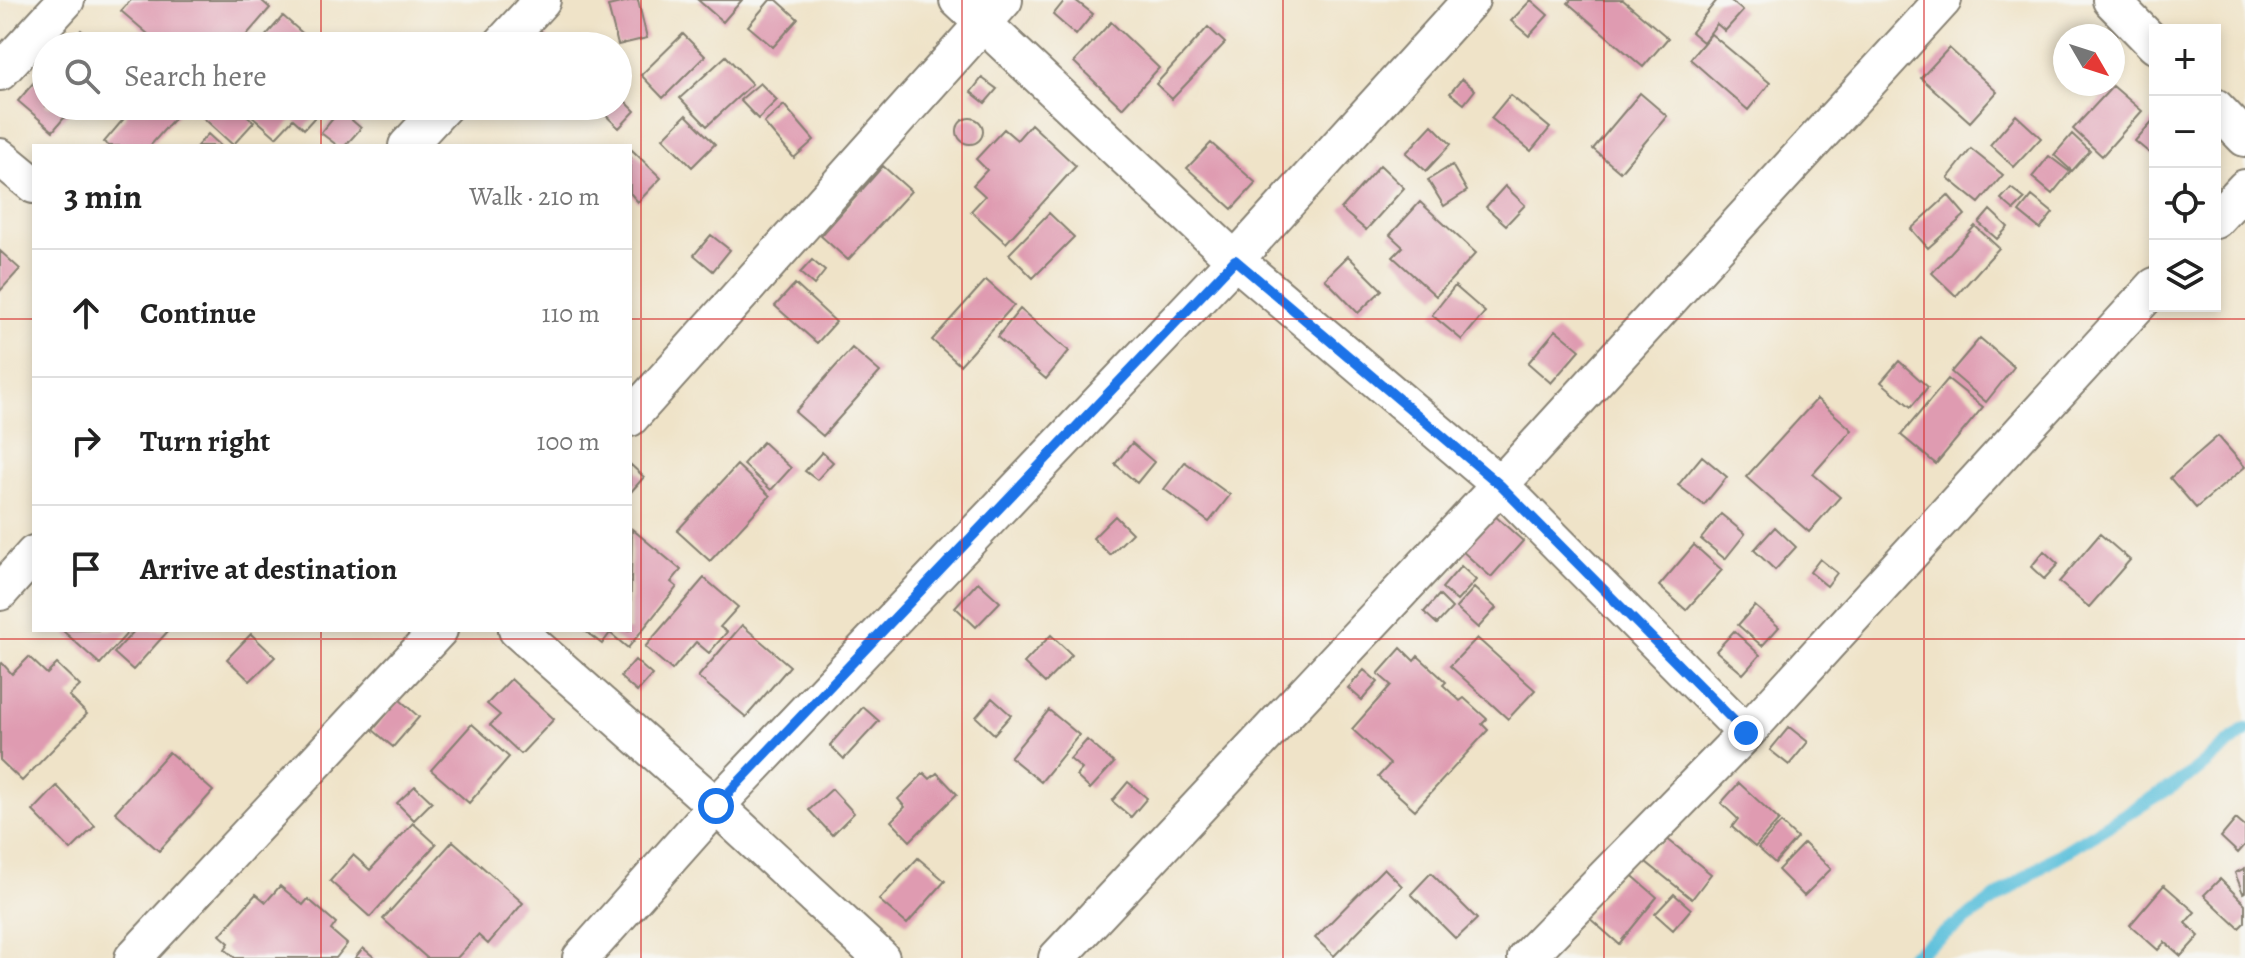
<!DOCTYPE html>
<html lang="en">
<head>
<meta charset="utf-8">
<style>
	:root { --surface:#fff; --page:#f6f6f6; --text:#222; --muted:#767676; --line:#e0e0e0 }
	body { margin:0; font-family:Alegreya,serif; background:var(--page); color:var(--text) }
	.controls { position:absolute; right:24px; top:24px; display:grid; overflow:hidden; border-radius:0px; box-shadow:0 4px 12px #0003 }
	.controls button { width:72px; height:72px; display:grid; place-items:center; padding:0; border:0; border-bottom:2px solid var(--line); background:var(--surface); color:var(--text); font:40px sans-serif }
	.compass { position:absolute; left:2053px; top:24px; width:72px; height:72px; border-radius:50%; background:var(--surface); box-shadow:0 4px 12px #0003; rotate:129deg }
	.stop { position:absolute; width:24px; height:24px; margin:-18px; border:6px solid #1a73e8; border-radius:50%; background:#fff }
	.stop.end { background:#1a73e8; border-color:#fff; box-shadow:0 2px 8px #0008 }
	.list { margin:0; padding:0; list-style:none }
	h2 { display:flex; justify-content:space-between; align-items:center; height:104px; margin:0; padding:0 32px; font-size:34px }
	h2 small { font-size:26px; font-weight:400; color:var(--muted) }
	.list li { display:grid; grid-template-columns:52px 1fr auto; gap:24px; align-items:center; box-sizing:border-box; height:128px; padding:0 32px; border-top:2px solid var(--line) }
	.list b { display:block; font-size:30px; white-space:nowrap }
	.list em { font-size:26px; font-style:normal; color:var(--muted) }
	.icon { flex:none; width:44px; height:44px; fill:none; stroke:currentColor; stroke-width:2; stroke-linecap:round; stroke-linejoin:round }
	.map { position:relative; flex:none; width:2245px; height:958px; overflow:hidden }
	.search { position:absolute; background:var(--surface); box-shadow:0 4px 12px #0003; left:32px; top:32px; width:600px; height:88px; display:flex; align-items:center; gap:20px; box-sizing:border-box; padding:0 28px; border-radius:44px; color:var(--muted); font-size:30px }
	.panel { position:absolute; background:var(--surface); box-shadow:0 4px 12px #0003; left:32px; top:144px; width:600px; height:488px; border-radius:0px }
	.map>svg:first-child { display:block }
</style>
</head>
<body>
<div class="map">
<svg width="2245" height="958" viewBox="0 0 2245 958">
	<rect width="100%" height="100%" fill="#f6f6f2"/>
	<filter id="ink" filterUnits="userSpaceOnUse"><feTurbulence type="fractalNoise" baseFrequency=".0125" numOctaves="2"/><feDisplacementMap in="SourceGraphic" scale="16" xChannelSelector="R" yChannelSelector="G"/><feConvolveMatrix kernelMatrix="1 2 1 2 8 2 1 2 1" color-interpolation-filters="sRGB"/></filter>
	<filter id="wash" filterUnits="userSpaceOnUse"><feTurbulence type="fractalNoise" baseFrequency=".006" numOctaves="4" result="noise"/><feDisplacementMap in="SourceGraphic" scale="32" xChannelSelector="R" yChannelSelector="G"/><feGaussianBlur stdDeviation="1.8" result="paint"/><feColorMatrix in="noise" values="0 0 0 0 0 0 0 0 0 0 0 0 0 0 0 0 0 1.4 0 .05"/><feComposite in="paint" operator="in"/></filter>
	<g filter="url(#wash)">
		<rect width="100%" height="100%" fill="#efe3c8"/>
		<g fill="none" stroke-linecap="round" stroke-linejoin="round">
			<path stroke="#5ec1dc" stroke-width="14" d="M1909,958L2051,860L2192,774L2245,730"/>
		</g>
		<g id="blocks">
			<path fill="#df9bb1" d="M131,0H261L270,8L237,46H162L121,11Z
				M633,0H638L647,38L618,45L608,6Z
				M698,0H742L723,22Z
				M770,0H777L798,19L773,47L748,26Z
				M1065,0H1075L1093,14L1076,35L1053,15Z
				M1531,0L1548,15L1529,36L1511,21Z
				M1571,0H1623L1668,38L1643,67L1568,3Z
				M1717,0H1730L1743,11L1725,31L1717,24L1703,42L1691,32Z
				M283,16L317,46H257Z
				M1111,22L1159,68L1122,108L1074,62Z
				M1208,27L1225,43L1172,99L1156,84Z
				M81,30L102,46H69Z
				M541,31L555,44L528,46Z
				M683,34L705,56L663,98L641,75Z
				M1711,34L1770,83L1748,110L1690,59Z
				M1949,48L1997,92L1970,122L1921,78Z
				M726,56L752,84L707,126L680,98Z
				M46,68V106H74L53,131L18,101Z
				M982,78L997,89L985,103L971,92Z
				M1462,79L1475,90L1464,104L1450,93Z
				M760,83L777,100L758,119L740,100Z
				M2113,86L2142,111L2102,156L2073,129Z
				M1640,93L1667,116L1620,172L1593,149Z
				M618,94L635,111L619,128L596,106H618Z
				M1510,95L1550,128L1531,151L1491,118Z
				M784,105L814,140L794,158L764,123Z
				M117,106H169L178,114L150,146H109L104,142L127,115Z
				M202,106H237L254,122L233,145L197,112Z
				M241,106H325L304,129L293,119L276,137Z
				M340,110L361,128L345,146H338L321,133Z
				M686,115L715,144L692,167L663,138Z
				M2016,115L2041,138L2014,167L1990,145Z
				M2155,118V153L2153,156L2135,141Z
				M957 131a13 13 0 1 1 26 0a13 13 0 1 1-26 0Z
				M1031,124L1076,166L1006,243L971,211L985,196L973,185L987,170L976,159L1004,129L1017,140Z
				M1432,125L1451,144L1426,171L1406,153Z
				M208,134L221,146H197Z
				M2072,134L2090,151L2072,171L2054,155Z
				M1211,143L1256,183L1232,209L1187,168Z
				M1971,149L2003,175L1979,203L1948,178Z
				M632,150L661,178L638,202L630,193V152Z
				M2049,156L2070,172L2052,194L2032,177Z
				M1380,165L1404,188L1366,230L1341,209Z
				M1452,165L1467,191L1444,206L1428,180Z
				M883,166L911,191L848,260L821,236Z
				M1505,186L1525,205L1506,225L1486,207Z
				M2011,188L2025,199L2014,210L2001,199Z
				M1948,195L1965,215L1928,248L1911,229Z
				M2032,196L2053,213L2040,229L2019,212Z
				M1420,202L1476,253L1436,296L1393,257L1403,247L1390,235Z
				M1990,210L2008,227L1997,239L1979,223Z
				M1049,213L1074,237L1033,278L1009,254Z
				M1975,226L1999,248L1956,296L1932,273Z
				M711,235L730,250L713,271L694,255Z
				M0,251L20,269L0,291Z
				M1348,256L1382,290L1358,313L1325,279Z
				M812,260L825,271L814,285L800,273Z
				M986,280L1014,305L960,365L932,340Z
				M795,284L836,322L817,343L775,306Z
				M1455,286L1485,312L1462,340L1432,315Z
				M1020,309L1069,351L1046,379L997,337Z
				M1556,330L1580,350L1551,383L1528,363Z
				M1980,338L2014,367L1986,402L1951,372Z
				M852,348L880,372L823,436L795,412Z
				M1899,361L1928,387L1911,407L1881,382Z
				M1948,379L1983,407L1936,464L1901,435Z
				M1817,399L1852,430L1813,474L1840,497L1809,532L1746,477Z
				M2218,436L2245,467L2196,508L2170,478Z
				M763,442L791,468L771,490L743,464Z
				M1132,443L1154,462L1137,483L1115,464Z
				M822,452L833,462L817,480L805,471Z
				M1702,456L1727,477L1704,505L1678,485Z
				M1185,462L1230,495L1209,522L1164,489Z
				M630,464L644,477L630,493Z
				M737,465L770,496L710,561L677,531Z
				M1721,514L1745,534L1725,559L1701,539Z
				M1494,515L1523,541L1491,577L1461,550Z
				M1115,516L1132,533L1110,555L1093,538Z
				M1775,527L1796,547L1775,570L1754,550Z
				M632,529L681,570L671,582L677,587L628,648L610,633L602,644L584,630H630Z
				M2100,534L2130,560L2089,607L2059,582Z
				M1694,545L1722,570L1686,610L1659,586Z
				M2044,551L2058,564L2044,579L2031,567Z
				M1820,559L1837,573L1827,586L1810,572Z
				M1461,566L1476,580L1457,601L1442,588Z
				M704,578L738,607L720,627L727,632L709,653L696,642L672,670L645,647Z
				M978,582L1000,602L976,627L955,607Z
				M1474,588L1496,608L1478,628L1456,608Z
				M1439,595L1452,608L1437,624L1424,612Z
				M1755,606L1779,627L1762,646L1738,625Z
				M742,625L790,666L746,717L698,677Z
				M62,630H130L100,664Z
				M135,630H169L133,670L114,653Z
				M1734,631L1760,655L1743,674L1716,651Z
				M251,634L275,657L250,681L227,659Z
				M1051,635L1072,655L1045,683L1024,663Z
				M1477,638L1535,690L1508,719L1450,666Z
				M1401,648L1414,661L1418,656L1446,682L1443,685L1460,701L1464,698L1487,719L1482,724L1488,730L1415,810L1378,777L1390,764L1352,729L1391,685L1378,674Z
				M29,657L47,674L57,664L80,686L69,696L87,714L22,781L0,760V665L2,663L12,674Z
				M635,660L652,675L637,692L620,677Z
				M1364,670L1378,682L1362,700L1348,688Z
				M511,679L554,719L521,754L490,725L500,715L487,704Z
				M992,698L1011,715L994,734L976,717Z
				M399,699L419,717L393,747L373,730Z
				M863,707L879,721L844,759L830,745Z
				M1049,710L1079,735L1041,782L1010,757Z
				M472,724L509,757L469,803L431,770Z
				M1789,727L1808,742L1789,765L1770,750Z
				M1087,740L1114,763L1090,789L1076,776L1082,769L1070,759Z
				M169,752L213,791L159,851L115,812Z
				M924,773L930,779L937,773L957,794L910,841L891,821L905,807L898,799Z
				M1128,782L1147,798L1131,817L1112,801Z
				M1739,783L1779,820L1755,847L1732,827L1738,819L1721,803Z
				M57,786L95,826L71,850L33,811Z
				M415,786L432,802L414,820L397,803Z
				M832,789L854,813L832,835L809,810Z
				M2236,819L2245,827V845L2238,853L2221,837Z
				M413,823L436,844L370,917L330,881L353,855L370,870Z
				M1781,823L1797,838L1775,863L1758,848Z
				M1666,838L1711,874L1692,899L1646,862Z
				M453,841L523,903L488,944L478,935L457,958H427L383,919Z
				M1804,843L1831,869L1804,896L1778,870Z
				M918,858L945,881L907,924L879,900Z
				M1384,868L1402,886L1334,956L1315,938Z
				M2245,868V892L2243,893L2235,873Z
				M1627,871L1657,897L1619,944L1588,917Z
				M1431,873L1477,919L1456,939L1411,894Z
				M2220,879L2245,904V922L2239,928L2204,895Z
				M2164,885L2195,912L2185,923L2199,936L2181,956L2165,942L2158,950L2130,925Z
				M280,886L303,905L308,899L336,923L331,930L347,944L336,958H235L225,949L229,943L220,935L256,894L266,902Z
				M1674,894L1691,909L1673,930L1655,914Z
				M363,948L375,958H355Z"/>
		</g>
	</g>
	<g filter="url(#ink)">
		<use href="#blocks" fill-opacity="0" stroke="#868072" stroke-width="2"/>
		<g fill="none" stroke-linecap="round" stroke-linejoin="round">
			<g stroke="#868072" stroke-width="40">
				<path id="minor" d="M958,0L1235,260L1500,485L1746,733
					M2111,0L2155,45
					M500,46L542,0
					M0,72L66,0
					M2215,107L2245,138
					M407,146L444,106
					M0,157L34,185
					M2215,220L2245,188
					M630,418L1004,0
					M0,592L34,554
					M517,630L716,806L881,958
					M133,958L439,630
					M581,958L716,806L1235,260L1471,0
					M1057,958L1500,485L1943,0
					M1526,958L1746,733L2155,286"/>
			</g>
			<use href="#minor" stroke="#fff" stroke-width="36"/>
		</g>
	</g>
	<g fill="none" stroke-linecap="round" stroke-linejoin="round" filter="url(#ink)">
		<path stroke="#1a73e8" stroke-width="10" d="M716,806L1235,260L1500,485L1746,733"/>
	</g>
	<path fill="none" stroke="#d62828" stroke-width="2" stroke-opacity="0.55" d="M321,0V46M641,0V958M962,0V958M1283,0V958M1604,0V958M1924,0V958M321,106V146M0,319H34M630,319H2245M321,630V958M0,639H2245"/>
</svg>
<div class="controls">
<button>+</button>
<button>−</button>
<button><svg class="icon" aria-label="locate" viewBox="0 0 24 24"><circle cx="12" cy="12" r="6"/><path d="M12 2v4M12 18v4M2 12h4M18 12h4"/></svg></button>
<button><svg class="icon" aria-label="layers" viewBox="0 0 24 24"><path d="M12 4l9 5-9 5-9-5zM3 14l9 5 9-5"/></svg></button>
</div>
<svg class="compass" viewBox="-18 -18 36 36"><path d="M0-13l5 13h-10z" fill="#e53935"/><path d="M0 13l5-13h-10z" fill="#767676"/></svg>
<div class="stop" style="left:716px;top:806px"></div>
<div class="stop end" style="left:1746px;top:733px"></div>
<div class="search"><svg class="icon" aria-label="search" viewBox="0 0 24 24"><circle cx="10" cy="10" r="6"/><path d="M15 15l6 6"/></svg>Search here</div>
<section class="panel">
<h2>3 min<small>Walk · 210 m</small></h2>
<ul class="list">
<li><svg class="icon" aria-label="ahead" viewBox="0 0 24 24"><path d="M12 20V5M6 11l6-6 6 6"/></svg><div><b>Continue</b></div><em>110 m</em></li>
<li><svg class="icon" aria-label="right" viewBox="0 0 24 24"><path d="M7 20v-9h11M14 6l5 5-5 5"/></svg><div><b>Turn right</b></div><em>100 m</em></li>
<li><svg class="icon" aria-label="arrive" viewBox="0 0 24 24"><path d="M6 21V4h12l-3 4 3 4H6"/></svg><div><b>Arrive at destination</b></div></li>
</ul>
</section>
</div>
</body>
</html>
